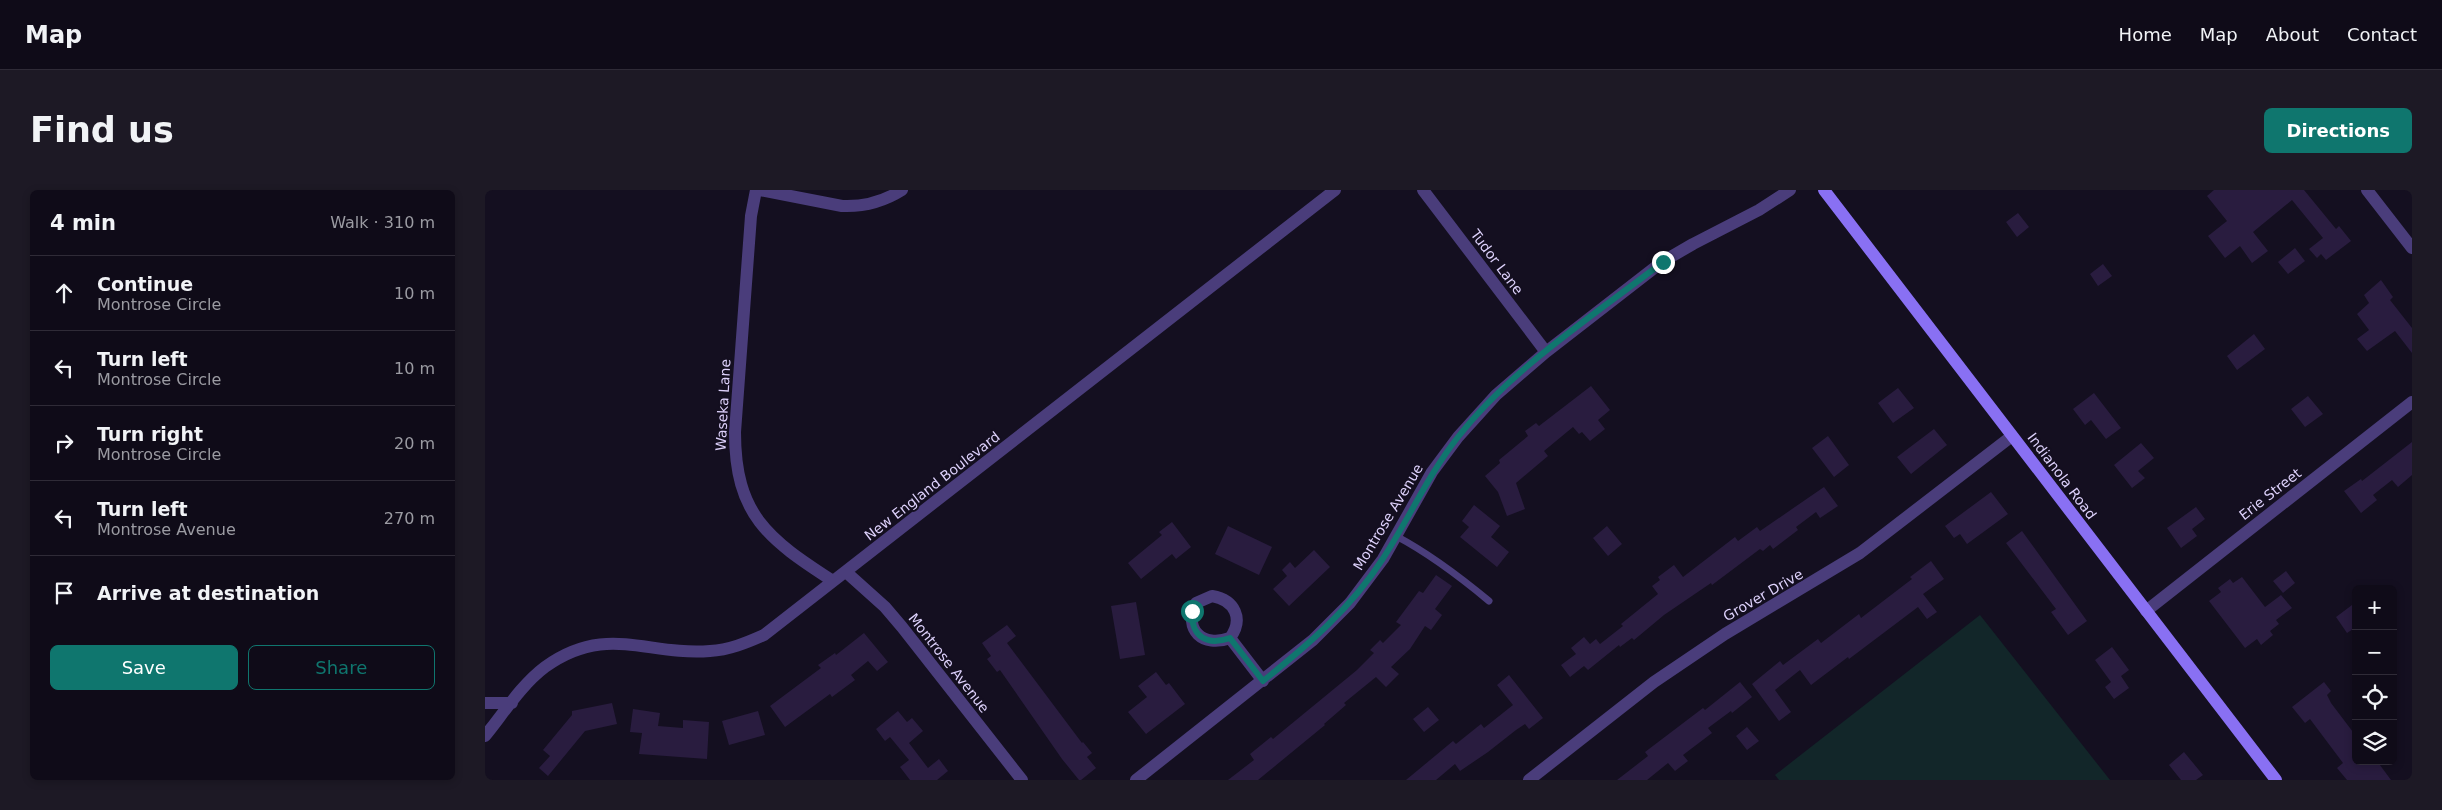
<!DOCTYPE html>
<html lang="en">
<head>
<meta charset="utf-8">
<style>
	:root { --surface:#0f0b18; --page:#1d1925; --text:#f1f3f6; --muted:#9b9ba2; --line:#2f2b37; --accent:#0f766e }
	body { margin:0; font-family:"DejaVu Sans",sans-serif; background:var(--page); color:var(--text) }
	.controls { position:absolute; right:15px; bottom:15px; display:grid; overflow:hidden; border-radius:8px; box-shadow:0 2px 8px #0003 }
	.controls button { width:45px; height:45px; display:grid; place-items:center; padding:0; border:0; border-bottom:1px solid var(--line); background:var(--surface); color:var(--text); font:25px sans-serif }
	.stop { position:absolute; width:15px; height:15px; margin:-11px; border:4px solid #0f766e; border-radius:50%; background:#fff }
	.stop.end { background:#0f766e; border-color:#fff; box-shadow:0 1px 5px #0008 }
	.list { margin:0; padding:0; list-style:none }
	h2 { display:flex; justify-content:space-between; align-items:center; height:65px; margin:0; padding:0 20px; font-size:21px }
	h2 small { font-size:16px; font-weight:400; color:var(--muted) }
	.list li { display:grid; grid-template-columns:32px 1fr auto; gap:15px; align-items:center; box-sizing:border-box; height:75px; padding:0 20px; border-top:1px solid var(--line) }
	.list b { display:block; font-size:19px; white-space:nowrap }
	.list p { margin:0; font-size:16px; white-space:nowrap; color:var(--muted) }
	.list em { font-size:16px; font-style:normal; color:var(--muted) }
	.actions { display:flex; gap:10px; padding:15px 20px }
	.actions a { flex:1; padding:11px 0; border:1px solid var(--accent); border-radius:8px; text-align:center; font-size:18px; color:var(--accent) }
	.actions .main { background:var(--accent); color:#fff }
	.icon { flex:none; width:28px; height:28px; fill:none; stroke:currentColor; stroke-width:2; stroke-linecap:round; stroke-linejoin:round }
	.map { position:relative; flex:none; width:1927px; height:590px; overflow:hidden; border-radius:8px }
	header { display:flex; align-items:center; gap:30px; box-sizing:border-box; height:70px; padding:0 25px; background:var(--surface); border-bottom:1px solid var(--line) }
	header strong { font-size:24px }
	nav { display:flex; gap:28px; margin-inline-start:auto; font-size:18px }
	.intro { display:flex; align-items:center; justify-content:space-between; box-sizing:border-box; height:120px; padding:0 30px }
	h1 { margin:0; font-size:35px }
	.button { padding:12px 22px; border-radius:8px; background:var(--accent); color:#fff; font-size:18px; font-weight:700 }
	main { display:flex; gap:30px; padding:0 30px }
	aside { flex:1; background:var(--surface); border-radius:8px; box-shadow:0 2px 8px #0003 }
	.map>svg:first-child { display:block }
</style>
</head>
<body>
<header>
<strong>Map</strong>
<nav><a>Home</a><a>Map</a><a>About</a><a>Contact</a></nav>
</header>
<div class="intro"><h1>Find us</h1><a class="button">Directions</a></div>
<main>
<aside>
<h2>4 min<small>Walk · 310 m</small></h2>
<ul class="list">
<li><svg class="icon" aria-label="ahead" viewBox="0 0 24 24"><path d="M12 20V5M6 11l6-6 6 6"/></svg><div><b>Continue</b><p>Montrose Circle</p></div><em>10 m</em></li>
<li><svg class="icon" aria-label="left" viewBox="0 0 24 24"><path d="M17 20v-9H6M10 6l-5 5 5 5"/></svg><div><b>Turn left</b><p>Montrose Circle</p></div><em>10 m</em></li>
<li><svg class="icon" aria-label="right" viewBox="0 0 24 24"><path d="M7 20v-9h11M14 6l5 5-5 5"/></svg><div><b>Turn right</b><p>Montrose Circle</p></div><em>20 m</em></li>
<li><svg class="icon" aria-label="left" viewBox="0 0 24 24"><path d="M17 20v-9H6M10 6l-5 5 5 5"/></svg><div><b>Turn left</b><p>Montrose Avenue</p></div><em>270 m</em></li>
<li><svg class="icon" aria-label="arrive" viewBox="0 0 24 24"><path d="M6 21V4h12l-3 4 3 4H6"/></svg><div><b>Arrive at destination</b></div></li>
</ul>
<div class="actions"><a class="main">Save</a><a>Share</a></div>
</aside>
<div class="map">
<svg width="1927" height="590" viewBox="0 0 1927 590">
	<rect width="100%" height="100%" fill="#140f20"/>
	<path fill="#122629" d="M1495,425L1625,590H1294L1290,585Z"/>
	<path fill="#291c3f" d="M1729,0H1819L1851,39L1854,36L1866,51L1841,70L1836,64L1832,68L1824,59L1838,48L1807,10L1768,42L1783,61L1767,73L1755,56L1740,68L1723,46L1742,31L1722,6Z
		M1533,23L1544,37L1532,47L1521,32Z
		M1810,58L1820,71L1803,84L1793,72Z
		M1618,74L1627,86L1613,96L1605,84Z
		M1896,90L1908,107L1905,110L1927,138V163L1910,141L1882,161L1872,149L1884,140L1872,124L1884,113L1879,105Z
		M1769,144L1780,159L1752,180L1742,166Z
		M1106,196L1125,220L1113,230L1120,239L1105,251L1097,242L1094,244L1088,237L1059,261L1063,266L1031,293L1040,319L1022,326L1013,302L1000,286L1015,273L1014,270L1043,246L1040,241L1051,233L1054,236Z
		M1413,198L1429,218L1408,233L1393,213Z
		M1609,203L1636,238L1621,249L1606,230L1600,235L1588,219Z
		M1823,206L1838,224L1820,237L1806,219Z
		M1449,239L1462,255L1426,284L1412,267Z
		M1343,246L1364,275L1349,287L1327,258Z
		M1927,252V285L1913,297L1907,290L1888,305L1892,310L1876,323L1859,301L1876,289L1877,291Z
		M1656,253L1669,268L1653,281L1660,288L1647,298L1629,275Z
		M1339,297L1353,316L1335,328L1331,322L1311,337L1313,340L1288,359L1285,355L1278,361L1275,359L1227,395L1226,393L1179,425L1149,450L1147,448L1135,457L1134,455L1103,480L1099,476L1085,487L1076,475L1091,464L1086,458L1099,447L1105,454L1111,449L1115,454L1138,436L1136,434L1173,404L1167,396L1175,390L1173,387L1189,375L1198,387L1250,347L1253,351L1272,337L1275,341Z
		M1506,302L1523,324L1482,354L1475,344L1469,348L1460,336Z
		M989,315L1015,336L1006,347L1024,362L1012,377L975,347L984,337L977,331Z
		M1711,317L1720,329L1707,339L1712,346L1696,358L1682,338Z
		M687,332L706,357L691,369L687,364L656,389L643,373L677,345L674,342Z
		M743,336L787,357L774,385L730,364Z
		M1122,336L1137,354L1123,366L1108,348Z
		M1537,341L1602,431L1583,445L1566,422L1571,419L1521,353Z
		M829,360L845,377L804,416L788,399L802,386L797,380L805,372L810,378Z
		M1446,371L1459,389L1438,404L1452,422L1442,429L1433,417L1364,469L1363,467L1326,495L1315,480L1290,500L1306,522L1294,531L1267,494L1295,471L1298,475L1333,449L1336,453L1374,424L1376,428L1427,389L1425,387Z
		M1801,381L1810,393L1798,403L1788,391Z
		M951,385L967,396L950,419L957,425L946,440L940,436L925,459L906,477L914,484L901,497L891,487L859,513L861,515L839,534L840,535L773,590H743L769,570L765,564L786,547L788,549L872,480L889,463L885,460L895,450L898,453L916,435L911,432L934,401L938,403Z
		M1757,387L1780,417L1796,405L1807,418L1791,430L1794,434L1785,441L1788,445L1776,455L1772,449L1760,458L1724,411L1736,402L1733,398L1745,389L1748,393Z
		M651,412L660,465L635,469L626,416Z
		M1871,412V437L1862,443L1851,427Z
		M522,435L531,446L522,453L597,553L598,552L607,563L602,567L611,578L596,590H594L577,569L515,480L512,482L502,469L506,466L497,453Z
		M379,443L403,472L392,481L383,471L366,485L370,490L347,507L345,504L300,537L285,516L336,478L333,475L350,463L351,465Z
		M1627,457L1644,480L1636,486L1644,498L1629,509L1620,497L1626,492L1610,470Z
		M671,482L681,495L684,493L700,514L661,544L643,522L662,507L653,496Z
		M1024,485L1058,528L1044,539L1040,534L1031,540L1003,562L975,581L970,574L951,590H921L968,551L971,554L996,534L999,538L1028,515L1012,495Z
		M1255,492L1267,507L1247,523L1246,521L1223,538L1227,543L1198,565L1203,571L1190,581L1183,573L1162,590H1132L1163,566L1160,562L1218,518L1220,520Z
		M1839,492L1846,501L1842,505L1846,513L1871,546V571H1892L1906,590H1862L1852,578L1858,573L1825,529L1820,533L1807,517Z
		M127,513L132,534L100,541L63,586L54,578L65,566L58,560L87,525V521Z
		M943,517L954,530L939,542L928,529Z
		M148,519L175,523L173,536L198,538V530L224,532L222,569L154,564L157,543L145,542Z
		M273,521L280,545L244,555L237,531Z
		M413,521L422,532L427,528L438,541L424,553L443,578L454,569L463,581L452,590H425L415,577L424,570L405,547L400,551L391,539Z
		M1262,537L1274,551L1262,560L1251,546Z
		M1699,562L1718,585L1711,590H1696L1684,575Z"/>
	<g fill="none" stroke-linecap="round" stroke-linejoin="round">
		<path stroke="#4a3d7b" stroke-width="7" d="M911,346C945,364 974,386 1004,411"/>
		<path stroke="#4a3d7b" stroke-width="12" d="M271,0L266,26L250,242C250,325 283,349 348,391
			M275,0L357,16C379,17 398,12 417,0
			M938,0L1061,162
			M1882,0L1927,58
			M361,382L400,417L417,437L537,590
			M727,406C750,410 759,429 745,448C718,458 698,440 711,413Z
			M1661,421L1927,212
			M745,448L778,491
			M0,513H27
			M0,546C18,524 36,495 60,477C121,433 161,466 225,461C244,460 261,453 279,445L850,0
			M651,590L828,450L865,413L898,369L947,282L973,247L1011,205L1061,162L1177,72L1208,54L1274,20L1305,0
			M1044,590L1169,492L1240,444L1375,363L1527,246"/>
		<path stroke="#8970f3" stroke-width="12" d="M1339,0L1791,590"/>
	</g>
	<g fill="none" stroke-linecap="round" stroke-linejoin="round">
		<path stroke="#0f766e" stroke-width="6" d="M707,421C706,447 722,456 745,448L778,491C823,455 866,418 897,370C924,329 943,285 973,247C1027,178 1108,126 1178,72"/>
	</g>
	<g text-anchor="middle" stroke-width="4" stroke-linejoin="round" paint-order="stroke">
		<g font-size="14" fill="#ddd1fb" stroke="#140f20">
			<text transform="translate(1012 72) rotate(53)" y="5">Tudor Lane</text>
			<text transform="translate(238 215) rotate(-87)" y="5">Waseka Lane</text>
			<text transform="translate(1577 286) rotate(53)" y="5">Indianola Road</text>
			<text transform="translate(447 296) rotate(-38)" y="5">New England Boulevard</text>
			<text transform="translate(1785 304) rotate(-38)" y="5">Erie Street</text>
			<text transform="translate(903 327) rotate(-59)" y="5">Montrose Avenue</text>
			<text transform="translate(1278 405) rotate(-30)" y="5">Grover Drive</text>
			<text transform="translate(464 473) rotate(52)" y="5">Montrose Avenue</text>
		</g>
	</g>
</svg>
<div class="controls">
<button>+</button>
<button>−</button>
<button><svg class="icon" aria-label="locate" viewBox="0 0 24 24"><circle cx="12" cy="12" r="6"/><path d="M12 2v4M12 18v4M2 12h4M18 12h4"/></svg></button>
<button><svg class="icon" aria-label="layers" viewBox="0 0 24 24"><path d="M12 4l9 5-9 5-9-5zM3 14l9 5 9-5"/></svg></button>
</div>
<div class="stop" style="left:707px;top:421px"></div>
<div class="stop end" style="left:1178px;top:72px"></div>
</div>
</main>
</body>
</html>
